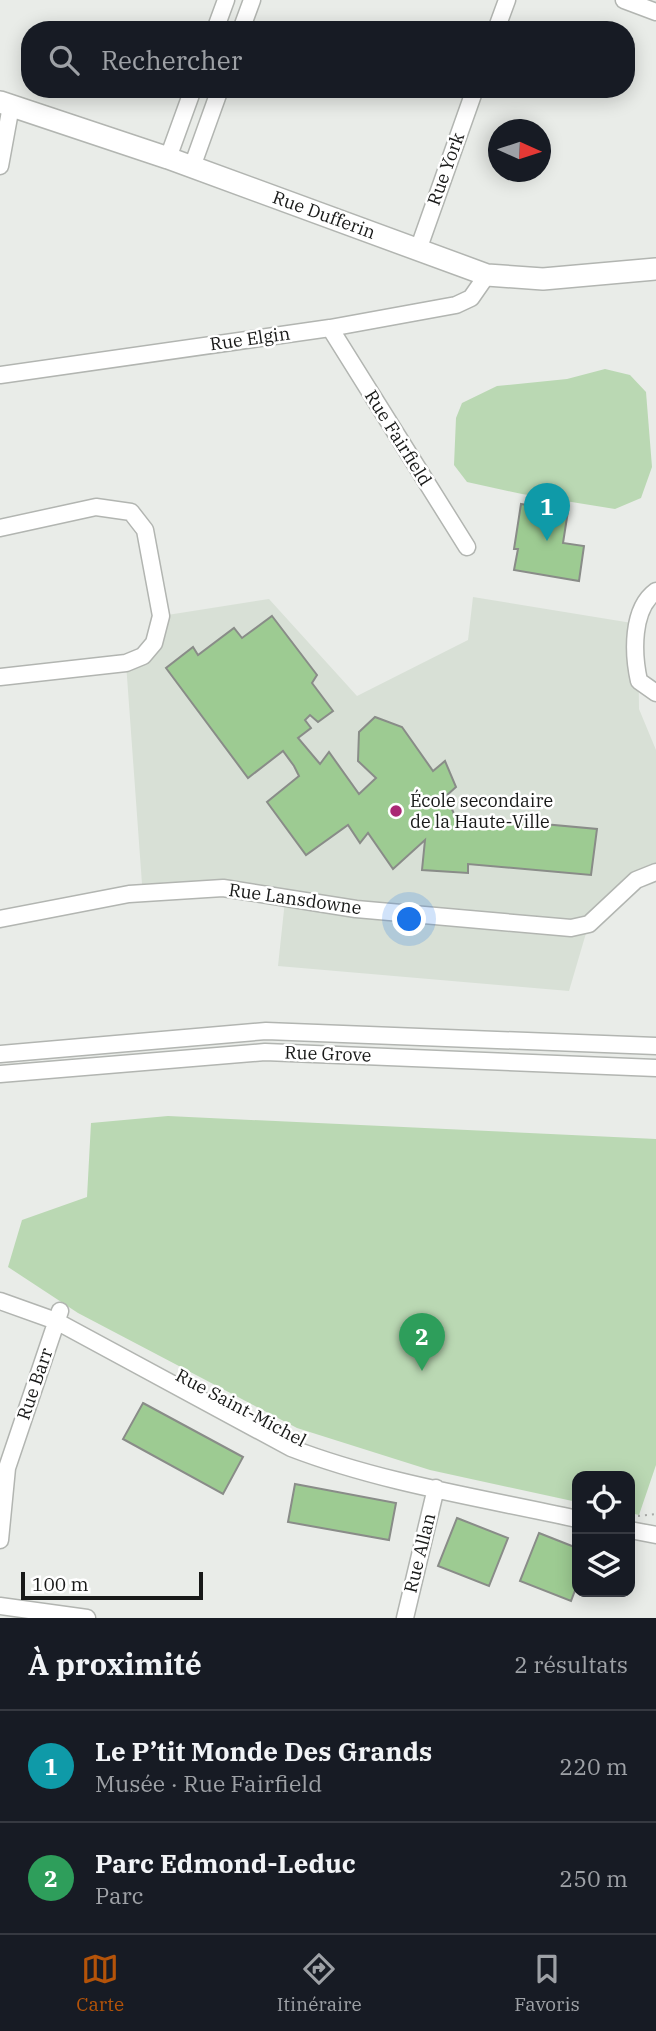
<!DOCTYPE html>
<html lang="fr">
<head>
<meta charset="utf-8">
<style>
	:root { --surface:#171b24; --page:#242831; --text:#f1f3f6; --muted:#9ea1a6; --line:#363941; --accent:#b45309 }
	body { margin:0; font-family:"IBM Plex Serif",serif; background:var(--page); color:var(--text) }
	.controls { position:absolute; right:21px; bottom:21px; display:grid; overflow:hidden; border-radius:14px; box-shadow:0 4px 18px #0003 }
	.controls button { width:63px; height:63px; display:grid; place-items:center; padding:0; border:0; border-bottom:2px solid var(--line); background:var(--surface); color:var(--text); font:35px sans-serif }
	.compass { position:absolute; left:488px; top:119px; width:63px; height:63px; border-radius:50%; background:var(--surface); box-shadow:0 4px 18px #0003; rotate:93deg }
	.scale { position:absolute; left:21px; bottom:18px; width:182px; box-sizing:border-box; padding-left:7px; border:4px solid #181918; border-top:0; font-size:19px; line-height:24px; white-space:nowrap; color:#181918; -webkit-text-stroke:5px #fff; paint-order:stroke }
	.you { position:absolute; left:410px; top:920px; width:24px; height:24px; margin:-18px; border:5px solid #fff; border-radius:50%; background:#1a73e8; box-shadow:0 0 0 10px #1a73e833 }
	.badge { display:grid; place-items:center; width:46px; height:46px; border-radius:50%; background:var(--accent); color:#fff; font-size:23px; font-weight:700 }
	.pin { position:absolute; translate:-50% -58px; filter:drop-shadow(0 2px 4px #0008) }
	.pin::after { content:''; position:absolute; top:37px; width:24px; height:21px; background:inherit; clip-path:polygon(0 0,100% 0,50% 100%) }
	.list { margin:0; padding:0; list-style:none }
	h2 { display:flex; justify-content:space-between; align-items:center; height:91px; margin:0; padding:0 28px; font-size:30px }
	h2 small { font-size:23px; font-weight:400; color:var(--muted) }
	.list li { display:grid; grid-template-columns:46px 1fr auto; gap:21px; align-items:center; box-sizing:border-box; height:112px; padding:0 28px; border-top:2px solid var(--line) }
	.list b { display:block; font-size:26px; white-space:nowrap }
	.list p { margin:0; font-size:23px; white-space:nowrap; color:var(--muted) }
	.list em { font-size:23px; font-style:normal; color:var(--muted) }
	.icon { flex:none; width:38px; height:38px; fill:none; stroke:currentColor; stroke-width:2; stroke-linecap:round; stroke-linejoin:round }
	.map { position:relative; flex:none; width:656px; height:1618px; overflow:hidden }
	.search { position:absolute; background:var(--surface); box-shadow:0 4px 18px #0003; left:21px; right:21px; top:21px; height:77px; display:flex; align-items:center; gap:18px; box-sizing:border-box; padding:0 24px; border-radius:28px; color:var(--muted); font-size:26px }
	.sheet { height:315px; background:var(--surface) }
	nav { display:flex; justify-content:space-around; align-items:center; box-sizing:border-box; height:98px; border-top:2px solid var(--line); background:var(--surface); font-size:19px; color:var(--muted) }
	nav a { display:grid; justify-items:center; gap:4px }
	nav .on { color:var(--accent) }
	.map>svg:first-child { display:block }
</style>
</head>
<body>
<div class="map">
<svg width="656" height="1618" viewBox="0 0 656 1618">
	<rect width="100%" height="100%" fill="#e9ece8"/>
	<path fill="#d8e0d6" d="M473,597L638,624L639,709L656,750V872L589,923L569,991L278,966L286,891L217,880L142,884L126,663L143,656L161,616L269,599L357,696L468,640Z"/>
	<path fill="#bad8b3" d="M605,369L630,375L646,392L652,467L641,498L615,509L522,494L467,482L454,465L456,418L462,403L497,386L567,379Z
		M168,1116L656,1139V1465L639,1515L630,1513V1476H577V1502L430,1470L297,1428L78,1313L8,1267L22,1220L87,1197L91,1123Z"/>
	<path fill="#9dcb92" stroke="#898c88" stroke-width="2" d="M521,504L568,511L563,543L584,546L579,581L514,570L518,549H514Z
		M272,616L317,675L312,683L333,711L318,722L310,715L305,720L311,728L298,738L320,764L329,752L359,794L376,778L358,761L359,732L375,717L402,727L433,771L445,761L456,787L446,796L455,816L597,829L591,875L468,864V873L422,870L425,840L393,869L368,833L360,843L348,825L306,855L267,802L299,776L294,766L283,751L248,778L166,668L193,647L198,655L234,628L242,638Z
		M143,1403L243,1457L223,1494L123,1439Z
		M295,1484L396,1503L389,1540L288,1522Z
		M457,1518L508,1538L489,1586L438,1566Z
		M539,1533L577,1548V1585L571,1601L520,1581Z"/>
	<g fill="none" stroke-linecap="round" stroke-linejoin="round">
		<g stroke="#b2b5b1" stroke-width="19">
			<path id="minor" d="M624,0L656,12
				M215,30L226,0
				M241,30L252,0
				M496,30L507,0
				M168,158L193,89
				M0,166L11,106
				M192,167L220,89
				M418,250L475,89
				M330,328L467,547
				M0,375L330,328L456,305L471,298L487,275
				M0,528L96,507L131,512L145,530L161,616L154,643L143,656L126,663L0,677
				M656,591C631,609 633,654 639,681L656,693
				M0,919L129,894L223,888L356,909L571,928L589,924L636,880L656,872
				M0,1054L266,1031L656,1046
				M0,1074L265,1052L656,1068
				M0,1301L56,1321L291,1448C382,1483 482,1498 577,1519
				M630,1530L656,1535
				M0,1540L7,1468L60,1311
				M0,1606L87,1618
				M405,1618L436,1488"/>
		</g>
		<g stroke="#b2b5b1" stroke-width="24">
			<path id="major" d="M0,102L168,158L487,275L543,279L656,269"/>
		</g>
		<path stroke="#a8aaa7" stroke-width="2" stroke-dasharray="2 5" stroke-linecap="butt" d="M638,1516L656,1514"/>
		<use href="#minor" stroke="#fff" stroke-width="16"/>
		<use href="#major" stroke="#fff" stroke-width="21"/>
	</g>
	<circle fill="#aa2874" stroke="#fff" stroke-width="2.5" cx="396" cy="811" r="7"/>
	<g text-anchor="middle" stroke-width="5" stroke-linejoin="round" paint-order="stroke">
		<g font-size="18" fill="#181918" stroke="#fff">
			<text transform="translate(446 169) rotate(-70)" y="6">Rue York</text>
			<text transform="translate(324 215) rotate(20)" y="6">Rue Dufferin</text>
			<text transform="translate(250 339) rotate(-8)" y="6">Rue Elgin</text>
			<text transform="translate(398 438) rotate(58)" y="6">Rue Fairfield</text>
			<text transform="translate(295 899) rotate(8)" y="6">Rue Lansdowne</text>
			<text transform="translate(328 1054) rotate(2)" y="6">Rue Grove</text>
			<text transform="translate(35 1384) rotate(-71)" y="6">Rue Barr</text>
			<text transform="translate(241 1408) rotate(28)" y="6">Rue Saint-Michel</text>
			<text transform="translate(420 1553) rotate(-76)" y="6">Rue Allan</text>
		</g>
		<g font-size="18" fill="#181918" stroke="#fff" text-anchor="start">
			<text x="410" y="807">École secondaire<tspan x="410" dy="21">de la Haute-Ville</tspan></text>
		</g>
	</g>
</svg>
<div class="controls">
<button><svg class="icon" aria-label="locate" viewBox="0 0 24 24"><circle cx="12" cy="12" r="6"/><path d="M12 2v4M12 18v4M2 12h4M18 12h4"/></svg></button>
<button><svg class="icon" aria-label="layers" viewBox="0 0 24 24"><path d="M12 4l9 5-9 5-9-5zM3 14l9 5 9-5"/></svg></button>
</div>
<svg class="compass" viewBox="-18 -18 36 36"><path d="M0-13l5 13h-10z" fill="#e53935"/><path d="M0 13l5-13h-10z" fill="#9ea1a6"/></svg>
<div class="scale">100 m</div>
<div class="you"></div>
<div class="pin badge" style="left:547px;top:541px;background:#0f9aa8">1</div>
<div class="pin badge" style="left:422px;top:1371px;background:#2e9e5b">2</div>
<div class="search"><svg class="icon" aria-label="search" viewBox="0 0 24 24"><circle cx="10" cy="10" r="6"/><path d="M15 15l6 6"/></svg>Rechercher</div>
</div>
<section class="sheet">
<h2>À proximité<small>2 résultats</small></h2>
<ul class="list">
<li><span class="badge" style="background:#0f9aa8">1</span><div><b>Le P’tit Monde Des Grands</b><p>Musée · Rue Fairfield</p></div><em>220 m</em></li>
<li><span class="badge" style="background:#2e9e5b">2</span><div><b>Parc Edmond-Leduc</b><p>Parc</p></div><em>250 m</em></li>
</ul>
</section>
<nav>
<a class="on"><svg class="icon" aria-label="map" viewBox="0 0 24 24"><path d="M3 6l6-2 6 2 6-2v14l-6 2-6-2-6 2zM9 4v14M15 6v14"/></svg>Carte</a>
<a><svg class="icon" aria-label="directions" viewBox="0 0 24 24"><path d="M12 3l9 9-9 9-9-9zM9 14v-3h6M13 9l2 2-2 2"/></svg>Itinéraire</a>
<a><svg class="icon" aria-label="saved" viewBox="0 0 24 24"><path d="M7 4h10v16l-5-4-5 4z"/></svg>Favoris</a>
</nav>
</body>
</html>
